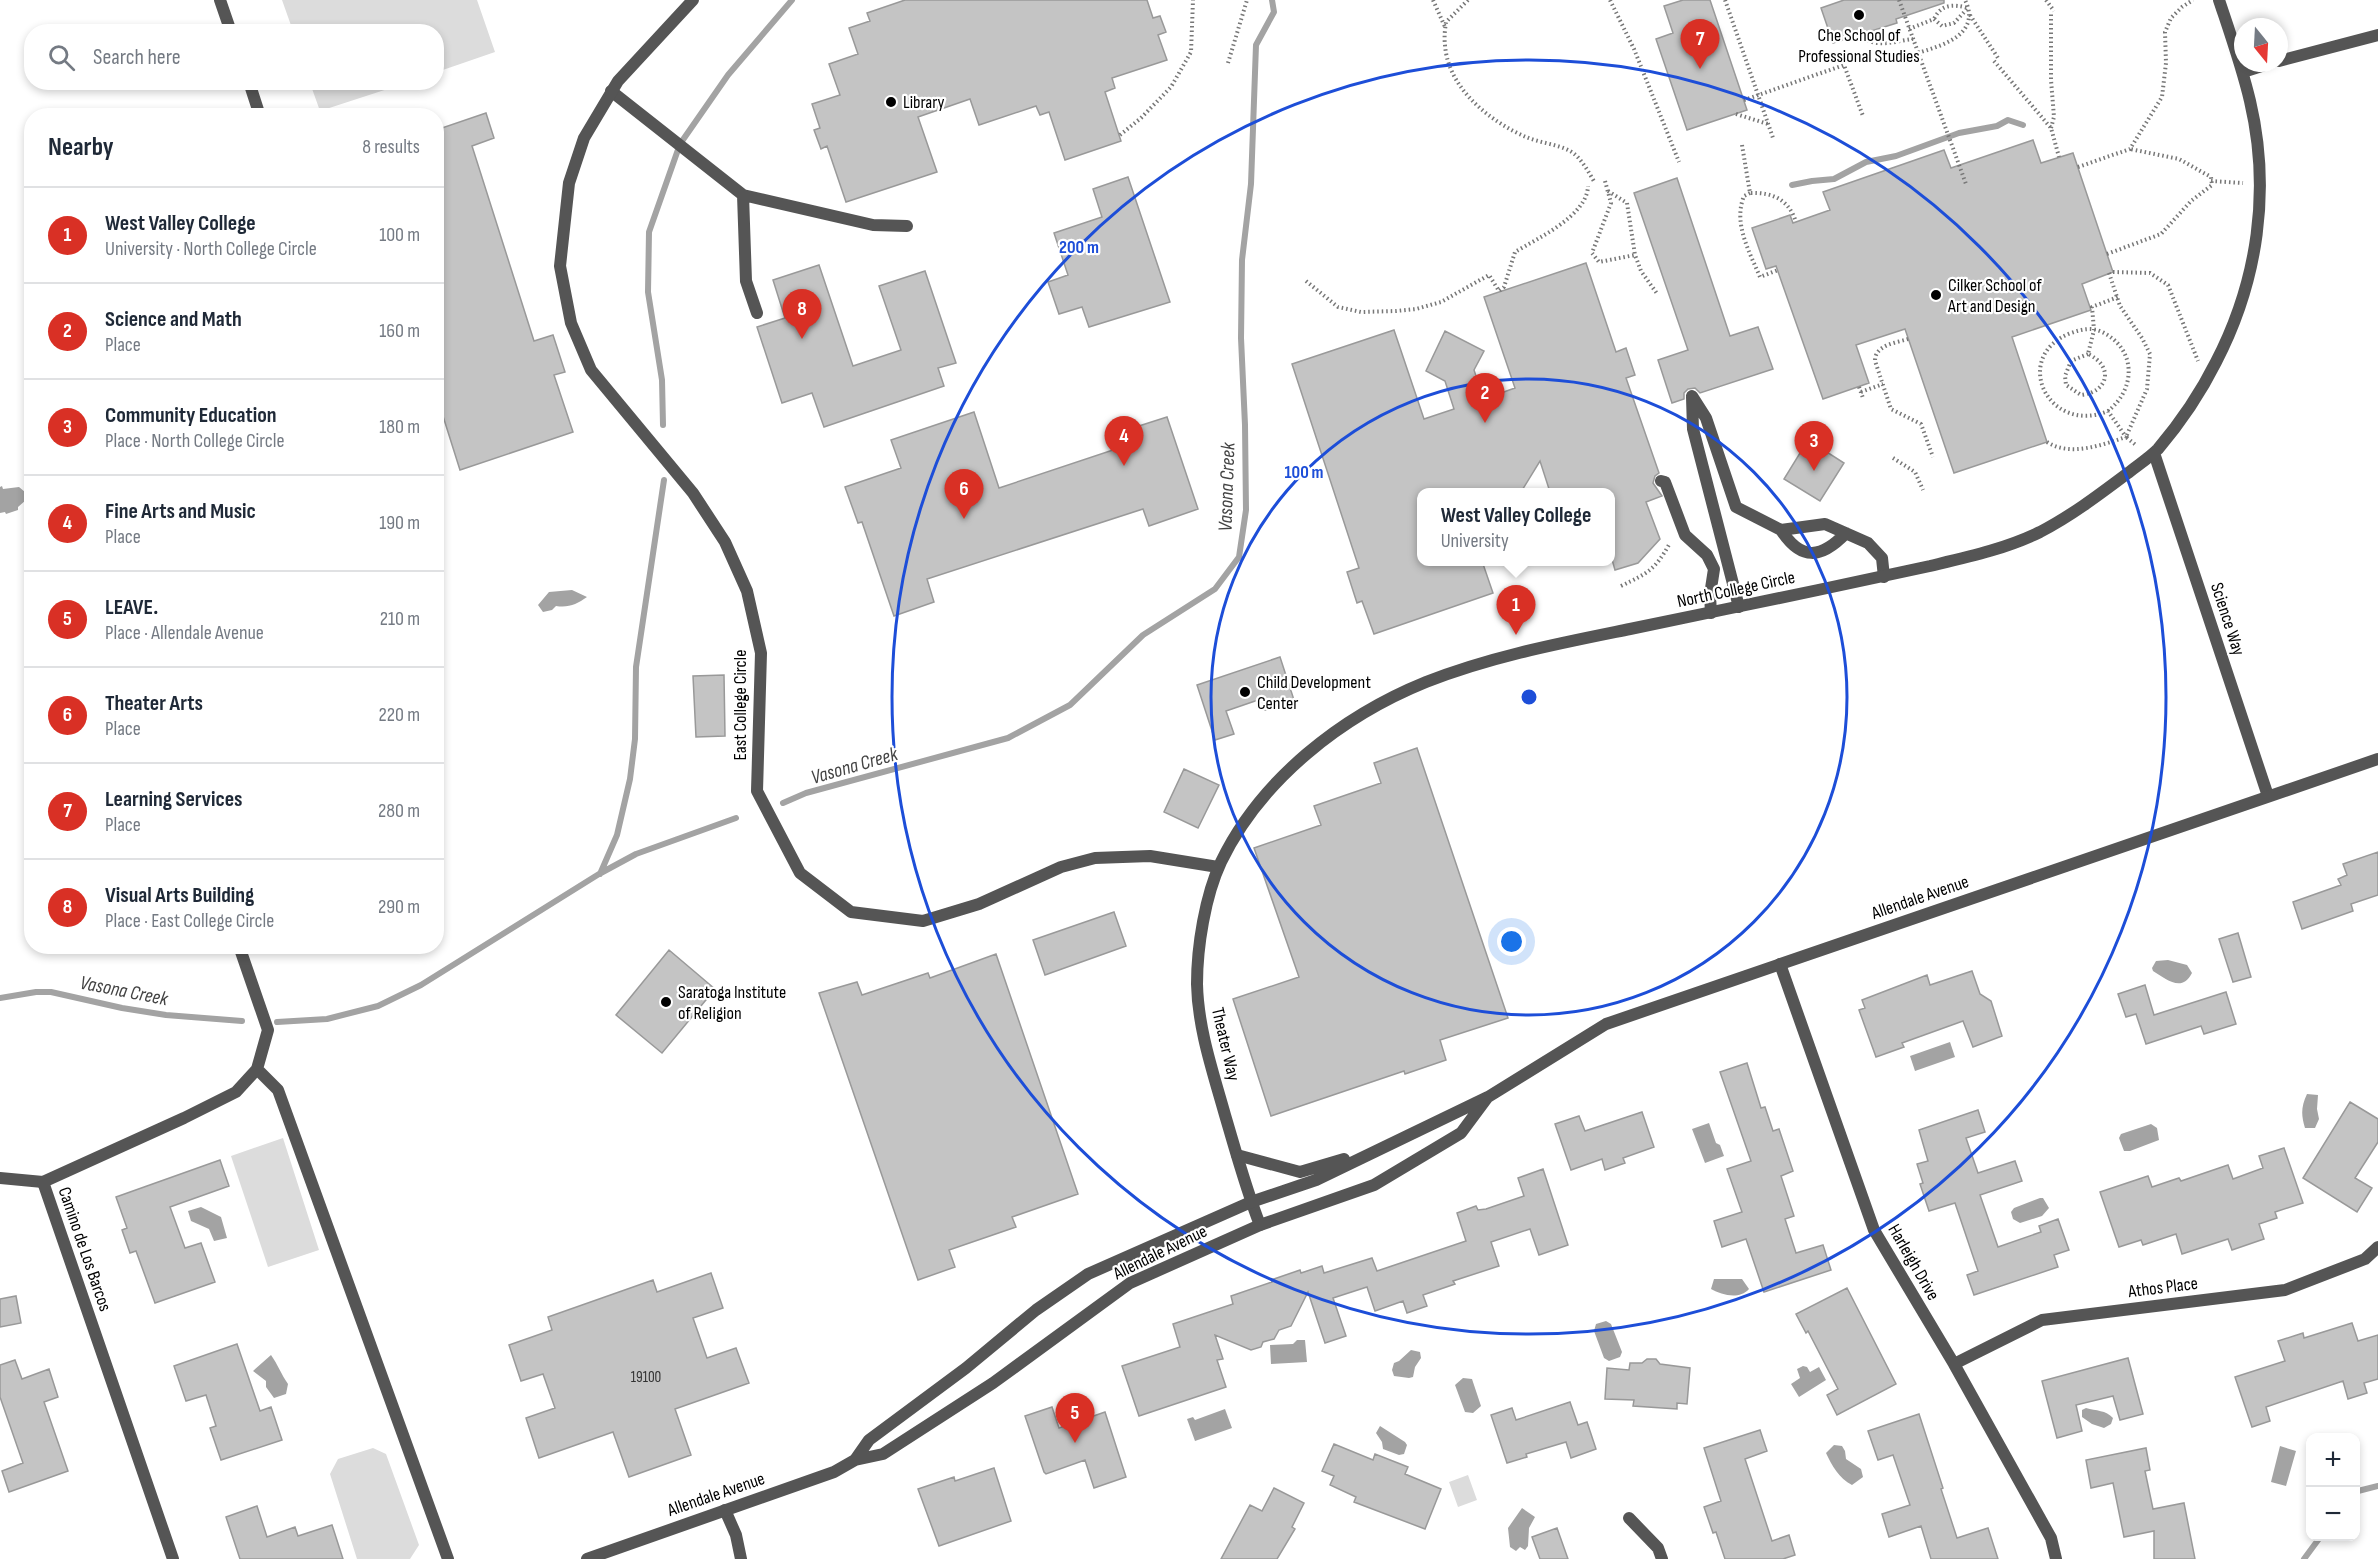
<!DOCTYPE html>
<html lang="en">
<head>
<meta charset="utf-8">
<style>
	:root { --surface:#fff; --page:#f6f6f7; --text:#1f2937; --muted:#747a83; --line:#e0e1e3; --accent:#d93025 }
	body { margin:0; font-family:"Sofia Sans Condensed",sans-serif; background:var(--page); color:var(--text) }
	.controls { position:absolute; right:18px; bottom:18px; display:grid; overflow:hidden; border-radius:12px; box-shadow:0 3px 9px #0003 }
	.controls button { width:54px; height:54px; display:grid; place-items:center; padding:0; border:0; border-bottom:2px solid var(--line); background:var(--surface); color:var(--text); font:30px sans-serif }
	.compass { position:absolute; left:2234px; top:18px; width:54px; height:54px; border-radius:50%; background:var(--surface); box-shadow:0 3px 9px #0003; rotate:162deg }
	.you { position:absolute; left:1512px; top:942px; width:21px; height:21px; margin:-15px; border:4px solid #fff; border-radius:50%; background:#1a73e8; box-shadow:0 0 0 9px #1a73e833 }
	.badge { display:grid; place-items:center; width:39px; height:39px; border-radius:50%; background:var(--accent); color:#fff; font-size:20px; font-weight:700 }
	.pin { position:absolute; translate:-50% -50px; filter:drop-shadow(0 2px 3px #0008) }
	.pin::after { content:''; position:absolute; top:32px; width:21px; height:18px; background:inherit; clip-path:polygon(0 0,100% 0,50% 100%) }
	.popup { position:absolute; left:1417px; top:488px; width:198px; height:78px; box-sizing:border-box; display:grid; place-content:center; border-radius:12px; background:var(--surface); filter:drop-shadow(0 2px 4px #0005); font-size:20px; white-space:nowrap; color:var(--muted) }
	.popup b { font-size:22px; color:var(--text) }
	.popup::after { content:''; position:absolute; left:50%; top:100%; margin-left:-12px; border:12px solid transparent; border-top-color:var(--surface) }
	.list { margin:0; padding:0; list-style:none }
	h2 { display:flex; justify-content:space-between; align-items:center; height:78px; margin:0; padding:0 24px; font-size:26px }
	h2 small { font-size:20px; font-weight:400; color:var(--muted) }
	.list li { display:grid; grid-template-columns:39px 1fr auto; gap:18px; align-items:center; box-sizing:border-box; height:96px; padding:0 24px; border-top:2px solid var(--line) }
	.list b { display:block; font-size:22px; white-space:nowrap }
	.list p { margin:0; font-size:20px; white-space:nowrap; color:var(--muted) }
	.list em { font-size:20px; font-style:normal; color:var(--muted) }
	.icon { flex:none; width:33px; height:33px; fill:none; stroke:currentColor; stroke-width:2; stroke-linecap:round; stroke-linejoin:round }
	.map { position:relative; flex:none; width:2378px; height:1559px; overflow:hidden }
	.search { position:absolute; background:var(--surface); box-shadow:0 3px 9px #0003; left:24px; top:24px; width:420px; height:66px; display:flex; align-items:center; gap:15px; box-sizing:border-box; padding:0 21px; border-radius:24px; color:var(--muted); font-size:22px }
	.panel { position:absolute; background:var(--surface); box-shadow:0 3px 9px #0003; left:24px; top:108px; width:420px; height:846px; border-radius:24px }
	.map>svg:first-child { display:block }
</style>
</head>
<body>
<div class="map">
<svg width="2378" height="1559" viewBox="0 0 2378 1559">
	<rect width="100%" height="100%" fill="#fff"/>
	<path fill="#dcdcdc" d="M282,0H477L495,52L437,72L436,32L293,31Z
		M310,83V82L406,83L320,111Z
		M283,1138L319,1250L268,1267L231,1156Z
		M373,1448L386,1454L419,1545L410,1559H357L330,1474L338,1459Z
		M1468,1475L1477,1500L1458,1507L1449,1482Z"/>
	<path fill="#a3a3a3" d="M2,486L3,489L19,487L25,492L26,500L18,507V510L6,514L5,512L0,513V487Z
		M572,590L587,597C577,604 569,608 556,606L552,610L543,612L538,605L549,592Z
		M2168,960L2187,965L2192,973C2182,993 2166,979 2153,971L2152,968L2156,961Z
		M1950,1042L1955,1057L1915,1071L1910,1056Z
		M2307,1094L2318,1095L2317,1109L2319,1119L2315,1128H2305C2301,1115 2301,1107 2307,1094Z
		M1709,1123L1716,1143L1720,1145L1724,1156L1705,1163L1692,1129Z
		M2151,1124L2157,1128L2159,1140L2130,1151H2124L2119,1138L2121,1134Z
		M2040,1198H2043L2049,1208L2042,1216L2020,1223L2013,1219L2011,1212L2014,1208Z
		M201,1207L221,1217L227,1238L214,1241L209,1229L191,1221L188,1211Z
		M1714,1279H1742L1749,1289C1739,1300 1722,1295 1711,1289Z
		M1606,1321L1611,1324L1622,1352L1620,1357L1609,1361L1604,1358L1594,1331L1596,1324Z
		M1297,1340H1305L1307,1362L1271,1364L1270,1345L1293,1344Z
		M1411,1350L1420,1352L1421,1358L1415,1367L1413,1377L1409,1378L1394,1376L1392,1370L1394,1363L1399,1361Z
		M271,1355C278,1365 281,1374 288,1384L286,1394L274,1398L266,1387V1381L253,1371Z
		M1803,1366L1807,1367L1810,1372L1819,1367L1826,1380L1799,1397L1791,1384L1800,1378L1797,1369Z
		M1463,1378L1472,1379L1481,1406L1473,1413L1465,1412L1455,1385Z
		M2086,1408C2096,1411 2106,1410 2113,1418L2111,1424L2104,1428L2092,1424L2082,1417V1410Z
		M1225,1409L1232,1428L1195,1441L1187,1419L1193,1417L1195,1420Z
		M1380,1426L1405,1442L1407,1445L1404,1454L1399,1455L1383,1449L1382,1442L1376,1433Z
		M1834,1445L1842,1446L1845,1451L1846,1459L1861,1469L1863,1477L1852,1485C1839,1478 1832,1466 1826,1453Z
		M2280,1446L2296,1451L2286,1486L2271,1482Z
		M1522,1508L1535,1517L1529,1528L1528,1546L1525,1550L1520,1547L1516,1551L1510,1547L1508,1528Z"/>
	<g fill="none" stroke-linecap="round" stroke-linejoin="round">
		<path stroke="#a3a3a3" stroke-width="6" d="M1792,185L1812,181L1834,179L1866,162L1896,156L1959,133L1997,126L2008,120L2023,125
			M663,425L662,380L648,292L649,232L680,144L728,75L792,0
			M783,803L806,793L1008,738L1070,705L1143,635L1215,589L1239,557L1246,510L1245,425L1241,338L1242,260L1251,184L1256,45L1274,12L1272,0
			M600,874L617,835L630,779L635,739L636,667L664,480
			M0,998L36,992H51L122,1008L166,1015L242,1021
			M277,1022L327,1019L378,1006L421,985L599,874L636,854L736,818
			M2356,1494L2358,1491L2378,1486
			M2304,1559L2321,1536"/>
	</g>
	<path fill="#c4c4c4" stroke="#999" stroke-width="1.5" d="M905,0H1147L1153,18L1160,16L1166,32L1158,35L1167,60L1112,78L1115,88L1105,92L1121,141L1065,160L1049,112L1040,115L1036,106L979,125L970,99L918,117L937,172L846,202L827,146L821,149L814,130L820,128L812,104L840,95L829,64L858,54L849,28L870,21L867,13Z
		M1683,0H1710L1747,110L1687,130L1656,39L1673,33L1664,6Z
		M1844,0H1944V3L1896,19L1897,23L1833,43L1821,8Z
		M486,113L494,138L472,146L534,341L553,335L565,372L554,375L573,432L460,470L442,413L436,415V130Z
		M2033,140L2041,163L2073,153L2113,272L2082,284L2091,310L2012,337L2047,442L1954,473L1905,329L1856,345L1869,383L1823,399L1776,266L1766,269L1752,228L1790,215L1793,223L1830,210L1823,192L1944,150L1951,168Z
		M1128,177L1170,302L1089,327L1082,307L1059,314L1048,282L1068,275L1054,233L1102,217L1093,189Z
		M1677,178L1730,336L1758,327L1773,369L1700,393L1695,388L1688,389L1684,393V399L1672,403L1658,360L1688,350L1634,193Z
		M1586,263L1616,352L1626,348L1635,375L1626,378L1659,473L1655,476L1653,483L1662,496L1646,502L1660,539L1638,563L1615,570L1611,556V492H1550L1540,461L1521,492H1422V561H1482L1493,593L1374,634L1362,601L1357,603L1347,572L1359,568L1292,364L1394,330L1424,419L1454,409L1445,381L1426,371L1445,331L1484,351L1474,370L1484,399L1515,388L1484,297Z
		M819,265L853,366L901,350L879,286L925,271L956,363L938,368L944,386L824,427L812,393L782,403L757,327L785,318L773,280Z
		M974,412L999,488L1122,447L1117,433L1167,417L1198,509L1149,526L1143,509L927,579L934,602L894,616L862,522L858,523L845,487L901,468L891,440Z
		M1808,440L1844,463L1820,501L1784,479Z
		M1280,657L1294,700L1265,710L1261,699L1226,711L1234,734L1215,740L1197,685Z
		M724,675L725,736L696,737L693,676Z
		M1417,748L1508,1018L1440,1040L1446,1060L1405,1074L1404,1071L1271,1116L1233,999L1299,977L1254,848L1321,825L1314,806L1381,783L1374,763Z
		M1184,769L1219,785L1198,828L1164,812Z
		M2378,852V895L2351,904L2353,911L2302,929L2293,902L2341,885L2338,879L2347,875L2343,864Z
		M1114,912L1126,946L1045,975L1033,940Z
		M2238,933L2251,977L2233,982L2219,939Z
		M669,950L715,989L662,1053L616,1015Z
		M996,954L1078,1194L1012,1217L1016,1227L949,1250L955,1267L918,1280L819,993L857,982L862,995L928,973L930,978Z
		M1972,971L1980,994L1991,1001L2002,1036L1973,1047L1963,1021L1902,1043L1904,1047L1876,1057L1859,1010L1865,1008L1862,1000L1927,975L1930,985Z
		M2145,985L2154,1015L2226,992L2236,1024L2204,1034L2201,1026L2146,1044L2136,1014L2126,1017L2118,994Z
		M1747,1063L1761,1108L1765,1107L1773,1131L1779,1129L1793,1171L1781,1176L1794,1216L1785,1219L1796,1253L1823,1245L1831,1270L1764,1292L1746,1239L1722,1247L1714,1221L1742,1212L1727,1169L1751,1161L1720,1072Z
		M2350,1102L2378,1119V1142L2355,1178L2372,1188L2357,1212L2303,1178Z
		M1978,1110L1985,1132L1966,1138L1978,1173L2015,1161L2022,1181L1980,1195L1998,1247L2041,1232L2039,1226L2058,1219L2069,1250L2054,1255L2058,1267L1974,1295L1967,1275L1978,1271L1955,1203L1929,1211L1920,1184L1923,1183L1917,1164L1928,1161L1919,1130Z
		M1642,1112L1654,1147L1623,1158L1625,1163L1605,1170L1602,1159L1571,1170L1555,1124L1579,1116L1585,1131Z
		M2284,1148L2303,1203L2275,1212L2277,1218L2259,1224L2264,1239L2232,1250L2228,1239L2182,1254L2176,1234L2143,1245L2141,1240L2119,1247L2100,1192L2148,1176L2152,1187L2179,1178L2181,1181L2228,1165L2233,1179L2263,1168L2259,1156Z
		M220,1160L229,1186L170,1207L185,1248L201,1243L215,1282L155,1303L136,1251L130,1253L122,1230L127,1228L116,1197Z
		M1543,1169L1568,1245L1539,1255L1530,1229L1491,1242L1499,1266L1453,1281L1455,1284L1423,1295L1427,1306L1407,1313L1403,1301L1375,1311L1367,1287L1333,1298L1346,1336L1325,1343L1308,1292L1291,1326L1279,1330L1274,1339L1263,1342L1261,1347L1251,1350L1215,1335L1223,1359L1217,1360L1226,1387L1139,1416L1122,1366L1180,1347L1173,1324L1233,1304L1231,1296L1272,1282L1271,1280L1300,1270L1301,1273L1322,1266L1324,1273L1372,1258L1377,1271L1466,1241L1457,1213L1476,1206L1478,1210L1486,1209L1524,1196L1518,1178Z
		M711,1273L723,1308L693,1318L707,1358L736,1348L749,1383L675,1409L691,1455L629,1477L613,1432L539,1458L526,1418L555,1408L543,1374L521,1381L509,1345L552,1330L548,1317L653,1280L657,1292Z
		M1847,1288L1896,1384L1837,1415L1827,1395L1838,1389L1808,1331L1806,1333L1796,1314Z
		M16,1296L21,1323L0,1327V1299Z
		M2352,1323L2358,1341L2378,1335V1379L2364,1383L2367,1393L2348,1399L2343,1381L2266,1407L2270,1421L2252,1427L2235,1377L2285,1361L2278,1341L2303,1333L2304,1338Z
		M237,1344L260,1411L271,1407L282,1440L221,1460L210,1428L216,1426L206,1395L186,1401L174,1366Z
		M2128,1358L2143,1414L2120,1420L2113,1396L2076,1405L2082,1431L2057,1438L2042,1381Z
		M1647,1359H1656L1660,1364L1690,1368L1687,1404L1677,1403V1409L1633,1406L1634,1400L1605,1399L1607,1368L1629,1370L1630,1363H1642Z
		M15,1360L22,1379L49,1369L58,1397L44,1402L68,1471L9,1492L2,1471L23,1463L0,1397V1365Z
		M1570,1402L1578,1425L1587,1422L1596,1449L1571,1458L1566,1442L1526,1454L1527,1457L1507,1463L1491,1415L1512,1408L1516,1420Z
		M1052,1407L1059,1428L1105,1412L1126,1477L1094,1488L1085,1460L1046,1474L1044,1472L1025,1416Z
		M1919,1414L1943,1488L1941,1489L1957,1538L1988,1528L1998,1559H1931L1921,1526L1889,1537L1882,1514L1910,1505L1893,1455L1878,1460L1868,1431Z
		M1760,1430L1767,1451L1745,1459L1772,1541L1789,1535L1795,1555L1783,1559H1725L1716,1532L1713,1533L1704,1507L1721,1501L1704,1448Z
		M1334,1444L1373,1460L1375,1454L1408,1467L1405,1474L1441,1489L1425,1529L1354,1502L1356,1497L1330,1485L1334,1476L1322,1471Z
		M2146,1448L2150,1470L2145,1471L2153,1509L2184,1503L2195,1559H2154V1531L2124,1537L2113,1483L2091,1488L2086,1460Z
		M994,1468L1011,1521L939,1546L918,1489L954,1477L955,1481Z
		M1274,1488L1304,1503L1292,1527L1295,1529L1277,1559H1221L1250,1505L1262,1511Z
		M257,1506L267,1537L295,1527L298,1536L332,1525L343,1559H240L226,1517Z
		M1557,1528L1568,1559H1540L1532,1537Z"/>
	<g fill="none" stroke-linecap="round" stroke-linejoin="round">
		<path stroke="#777" stroke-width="4" stroke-dasharray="1.5 3" stroke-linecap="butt" d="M1433,0L1445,27
			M1468,0L1446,22C1445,29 1444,37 1445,45C1448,88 1489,121 1526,137C1540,143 1557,144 1570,151C1581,157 1589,173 1595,183
			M1610,0L1634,49L1679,162
			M1725,0L1773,138
			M1899,0L1966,184
			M2046,0L2054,11
			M1970,15L1998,58
			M1909,29L1934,19L1942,26L1954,23L1968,8C1953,4 1941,4 1934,19
			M1861,34C1873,50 1895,41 1913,39
			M1918,53C1936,47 1970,39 1969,14C1969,10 1967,4 1965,0
			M1994,61L2051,128L2059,157
			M1228,63L1247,0
			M1744,100L1844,65L1863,116
			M1736,114L1768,124
			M2051,128L2054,117L2051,80V14
			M1120,135L1141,118L1171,87L1191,52L1193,0
			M1742,145L1750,193C1773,192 1789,200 1796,222
			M2078,167L2130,149L2162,97L2166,63L2165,32L2171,18L2182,7L2193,0
			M1605,181L1611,203L1592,253L1599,262L1635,255L1641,271L1658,295
			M2211,181L2243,183
			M1608,191L1627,203L1635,255
			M1750,193L1744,196C1733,223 1749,251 1760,277L1778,270
			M2107,254L2161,234L2191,201L2212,185L2211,177L2179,159L2130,149
			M2113,272L2150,273L2168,285L2198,361
			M2109,273L2120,306L2142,338L2150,354L2147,389L2126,437L2137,446
			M1306,281L1338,307L1361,312L1396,311L1416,309L1441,302L1489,275L1499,291L1504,287L1515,252C1538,238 1587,216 1588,186
			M1908,339C1895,343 1875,345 1875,361L1891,409L1921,424L1933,457
			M2088,354L2071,361L2065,376L2066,385L2081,395C2109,392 2114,366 2088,354L2094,330L2092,307L2118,297
			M1859,387L1863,398
			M1861,392L1883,384
			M2047,442C2070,457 2102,445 2126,437L2108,411C2048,436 2010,356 2071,333C2082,329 2092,327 2102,332C2137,349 2136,389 2108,411
			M1893,458L1915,472L1923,490
			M1621,586C1648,573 1655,570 1670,543"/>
		<path stroke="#555" stroke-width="12" d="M611,91L743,195L873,225L907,226
			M743,195L746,281L757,313
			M1692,396L1706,418L1736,507L1781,530L1825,524L1868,543L1882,558L1884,577
			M1692,397L1693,429L1739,607
			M1661,481L1665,482L1685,535L1707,555L1714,569L1710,595L1711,613
			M1781,530C1801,561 1821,559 1846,533
			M0,1178L43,1182"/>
		<path stroke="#555" stroke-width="12" d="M220,0L231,32
			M693,0L618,81L584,138L569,183L560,266L571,323L591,370L693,493L725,542L747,591L761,653L757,791L800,873L851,912L923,921L979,904L1061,867L1095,858L1150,856L1218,867
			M2279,61L2378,35
			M2243,72L2271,63
			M249,82L260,116
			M2154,453L2268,796
			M1780,964L1874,1230L1954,1364L2051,1538L2056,1559
			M257,1069L278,1090L448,1559
			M1260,1225C1246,1189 1236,1152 1225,1115C1213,1072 1198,1029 1197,984C1197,947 1205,896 1221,862C1261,779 1342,716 1426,682C1492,656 1561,643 1630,629C1693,616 1755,603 1818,590C1856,582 1893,574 1930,566C1968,557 2005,549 2040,532C2071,516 2100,494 2128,473C2138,465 2149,458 2158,449C2180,423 2201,392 2216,362C2258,281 2271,190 2250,101C2242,67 2230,33 2219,0
			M1954,1364L2042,1320L2285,1290L2365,1259L2378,1247
			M725,1510L736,1535L741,1559
			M1629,1518L1658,1548L1662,1559
			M173,1559L43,1182L184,1118L236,1092L257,1069L268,1030L239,946"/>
		<path stroke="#555" stroke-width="12" d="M1237,1155L1300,1172L1344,1159
			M855,1460L869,1440L966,1368L1036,1310L1088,1274L1251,1202L1316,1180L1488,1097L1606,1024L2378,759
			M587,1559L834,1472L855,1460L883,1454L993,1383L1130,1283L1260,1225L1374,1185L1461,1133L1487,1098"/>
	</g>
	<g fill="none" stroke="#1d4ed8" stroke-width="3">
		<circle cx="1529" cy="697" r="318"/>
		<circle cx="1529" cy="697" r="637"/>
	</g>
	<g fill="#000" stroke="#fff" stroke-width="2">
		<circle cx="1859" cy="15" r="6"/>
		<circle cx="891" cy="102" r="6"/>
		<circle cx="1936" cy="295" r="6"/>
		<circle cx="1245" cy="692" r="6"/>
		<circle cx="666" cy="1002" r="6"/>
	</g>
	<g text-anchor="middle" stroke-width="4.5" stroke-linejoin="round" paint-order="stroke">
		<g font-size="15" fill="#313131">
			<text x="646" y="1382">19100</text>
		</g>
		<g font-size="18" fill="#000" stroke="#fff" text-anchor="start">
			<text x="1859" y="41" text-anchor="middle">Che School of<tspan x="1859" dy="21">Professional Studies</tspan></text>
			<text x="903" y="108">Library</text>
			<text x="1948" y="291">Cilker School of<tspan x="1948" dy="21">Art and Design</tspan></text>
			<text x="1257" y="688">Child Development<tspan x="1257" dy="21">Center</tspan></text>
			<text x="678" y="998">Saratoga Institute<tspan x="678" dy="21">of Religion</tspan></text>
		</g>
		<g font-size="18" fill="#000" stroke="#fff">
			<text transform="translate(1736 589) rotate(-12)" y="6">North College Circle</text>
			<text transform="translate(2228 619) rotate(72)" y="6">Science Way</text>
			<text transform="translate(740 705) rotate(-90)" y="6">East College Circle</text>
			<text transform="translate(1920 897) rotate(-19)" y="6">Allendale Avenue</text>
			<text transform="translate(1226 1044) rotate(77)" y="6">Theater Way</text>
			<text transform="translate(85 1249) rotate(71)" y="6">Camino de Los Barcos</text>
			<text transform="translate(1160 1252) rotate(-26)" y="6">Allendale Avenue</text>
			<text transform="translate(1914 1262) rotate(60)" y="6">Harleigh Drive</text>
			<text transform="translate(2163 1287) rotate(-7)" y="6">Athos Place</text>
			<text transform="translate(716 1494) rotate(-19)" y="6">Allendale Avenue</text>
		</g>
		<g font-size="20" font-style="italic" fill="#444" stroke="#fff">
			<text transform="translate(1226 487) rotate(-88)" y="7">Vasona Creek</text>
			<text transform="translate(854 765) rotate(-16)" y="7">Vasona Creek</text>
			<text transform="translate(124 990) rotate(11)" y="7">Vasona Creek</text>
		</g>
	</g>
	<circle cx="1529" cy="697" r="9" fill="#1d4ed8" stroke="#fff" stroke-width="3"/>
	<g font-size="18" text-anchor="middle" font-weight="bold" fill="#1d4ed8" stroke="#fff" stroke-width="4.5" stroke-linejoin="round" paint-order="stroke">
		<text x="1079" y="253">200 m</text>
		<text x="1304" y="478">100 m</text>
	</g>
</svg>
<div class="controls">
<button>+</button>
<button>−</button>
</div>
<svg class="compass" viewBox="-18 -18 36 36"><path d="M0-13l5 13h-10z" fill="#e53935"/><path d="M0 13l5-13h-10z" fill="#747a83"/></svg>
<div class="you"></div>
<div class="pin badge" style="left:1516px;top:635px">1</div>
<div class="popup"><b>West Valley College</b>University</div>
<div class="pin badge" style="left:1485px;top:423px">2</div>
<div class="pin badge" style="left:1814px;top:471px">3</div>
<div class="pin badge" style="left:1124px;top:466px">4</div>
<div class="pin badge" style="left:1075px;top:1443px">5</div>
<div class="pin badge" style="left:964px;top:519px">6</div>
<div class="pin badge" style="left:1700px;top:69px">7</div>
<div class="pin badge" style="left:802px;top:339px">8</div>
<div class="search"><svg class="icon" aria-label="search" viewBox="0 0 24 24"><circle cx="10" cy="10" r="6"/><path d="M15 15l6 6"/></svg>Search here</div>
<section class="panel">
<h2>Nearby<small>8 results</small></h2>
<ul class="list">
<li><span class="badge">1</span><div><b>West Valley College</b><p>University · North College Circle</p></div><em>100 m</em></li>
<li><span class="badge">2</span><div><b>Science and Math</b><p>Place</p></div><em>160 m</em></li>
<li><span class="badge">3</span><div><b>Community Education</b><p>Place · North College Circle</p></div><em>180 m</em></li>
<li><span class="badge">4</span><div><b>Fine Arts and Music</b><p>Place</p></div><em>190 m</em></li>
<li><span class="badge">5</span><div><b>LEAVE.</b><p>Place · Allendale Avenue</p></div><em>210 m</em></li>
<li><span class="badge">6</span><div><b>Theater Arts</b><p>Place</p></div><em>220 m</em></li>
<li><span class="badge">7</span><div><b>Learning Services</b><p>Place</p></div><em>280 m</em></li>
<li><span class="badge">8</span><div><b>Visual Arts Building</b><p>Place · East College Circle</p></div><em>290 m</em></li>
</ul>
</section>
</div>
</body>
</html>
